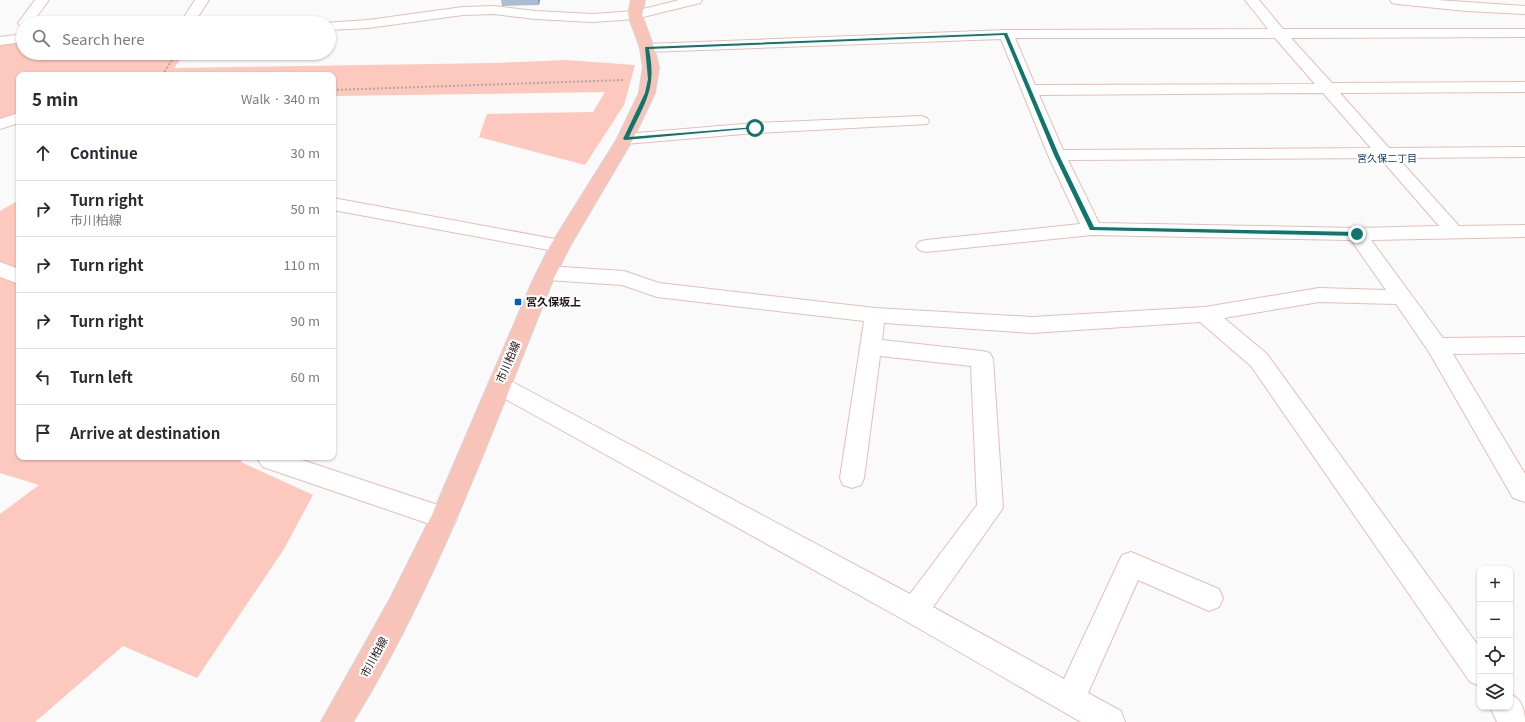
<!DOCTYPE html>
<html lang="en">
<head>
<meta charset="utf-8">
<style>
	:root { --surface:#fff; --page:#f7f7f7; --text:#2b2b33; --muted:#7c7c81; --line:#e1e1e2 }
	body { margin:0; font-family:Georgia,"Noto Sans JP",serif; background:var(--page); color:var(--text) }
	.controls { position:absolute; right:12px; bottom:12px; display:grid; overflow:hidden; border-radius:8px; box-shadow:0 1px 3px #0004 }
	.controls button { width:36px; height:36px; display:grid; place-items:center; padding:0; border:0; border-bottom:1px solid var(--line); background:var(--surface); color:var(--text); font:20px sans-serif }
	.stop { position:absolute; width:12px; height:12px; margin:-9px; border:3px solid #0f766e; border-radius:50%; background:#fff }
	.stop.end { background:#0f766e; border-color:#fff; box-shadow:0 1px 4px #0008 }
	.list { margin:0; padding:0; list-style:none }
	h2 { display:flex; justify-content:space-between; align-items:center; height:52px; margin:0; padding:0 16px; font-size:17px }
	h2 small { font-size:13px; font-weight:400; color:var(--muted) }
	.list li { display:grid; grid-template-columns:26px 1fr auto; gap:12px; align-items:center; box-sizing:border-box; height:56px; padding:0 16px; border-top:1px solid var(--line) }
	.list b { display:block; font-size:15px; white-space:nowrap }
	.list p { margin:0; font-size:13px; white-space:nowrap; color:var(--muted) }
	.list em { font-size:13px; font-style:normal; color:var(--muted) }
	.icon { flex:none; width:22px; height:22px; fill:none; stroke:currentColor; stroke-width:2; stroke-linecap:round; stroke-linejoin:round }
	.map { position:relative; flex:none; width:1525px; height:722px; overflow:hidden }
	.search { position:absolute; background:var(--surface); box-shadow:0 1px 3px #0004; left:16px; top:16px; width:320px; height:44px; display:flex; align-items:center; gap:10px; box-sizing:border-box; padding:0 14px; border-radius:22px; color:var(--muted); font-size:15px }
	.panel { position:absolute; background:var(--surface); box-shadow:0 1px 3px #0004; left:16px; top:72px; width:320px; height:388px; border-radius:8px }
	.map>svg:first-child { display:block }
</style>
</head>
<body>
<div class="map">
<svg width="1525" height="722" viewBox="0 0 1525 722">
	<rect width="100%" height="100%" fill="#fafafa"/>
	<path fill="#fdc8bd" d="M0,44H23V53H185L174,68L495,63L566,60L635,65L624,105L585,165L479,137L487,114L593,112L605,92L333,96V75H19V116L0,122Z
		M19,200V457H242L241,462L313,495L284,549L197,678L123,646L35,722H0V514L39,485L0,473V211Z"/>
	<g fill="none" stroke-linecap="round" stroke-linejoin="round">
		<g stroke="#e4bfb7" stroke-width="2">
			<path id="minor" d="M35,0H49L32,23H23V27L20,26L18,23Z
				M195,0H209L194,23H180Z
				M679,0H702L700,3L635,19L593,22L535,19L494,14L463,15L368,28L329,30V23H324L368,20L463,7L494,6L535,11L593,14L635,11Z
				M1245,0H1259L1283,29H1525V37L1291,38L1332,83L1525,82V92L1340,93L1389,148L1525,147V157L1398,158L1459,226L1525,225V237L1371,240L1443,338L1525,337V353L1453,354L1525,474V502L1513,498L1429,352L1396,304L1319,302L1224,318L1267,354L1480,648V686L1470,682L1251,366L1200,322L1032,333L884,323L882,340L982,351L990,353L993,359L1003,508L933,607L1064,679L1122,555L1131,552L1219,589L1223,598L1219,607L1209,611L1138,580L1088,693L1121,711L1125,722H1081L904,620L491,391L488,385L491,379L499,376L507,379L910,594L977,505L971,366L880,356L864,478L861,485L852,488L843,485L840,478L864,321L657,297L622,285L547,280L540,278L537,273L540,268L547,266L624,271L659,283L875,308L1032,317L1205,307L1319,288L1386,290L1351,240L1092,235L926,252L919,250L916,246L919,242L926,240L1080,224L1048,155L1001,39L647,52L642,51L640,48L642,45L647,44L1006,30L1268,29ZM1015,38H1275L1315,84L1035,85ZM1323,93L1371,148L1063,150L1039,95ZM1380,158L1439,226L1357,228L1099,223L1068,160Z
				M1390,0H1437L1525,6V14L1466,11L1397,4L1392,3Z
				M23,34V42L0,45V37Z
				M19,113V123L0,129V119Z
				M921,116L927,118L929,121L927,124L755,133L625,144L619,143L617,139L619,135L625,134L755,123Z
				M333,198L560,240L567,242L570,246L567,250L560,252L333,210Z
				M0,262L19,269V284L0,277Z
				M256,457H293L453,510L457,518L453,526L444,529L263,467Z
				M1510,694C1522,699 1525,710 1525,722H1497L1490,707H1510Z"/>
		</g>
		<g stroke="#d7d5d5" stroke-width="2">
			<path id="major" d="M631,0H645L642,15L654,48L659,67L655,93L633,139L570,246L553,280C493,428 437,586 353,722H321L391,597L432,515L533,280L550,246L617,139L639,93L643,67L640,48L628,15Z"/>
		</g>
		<path stroke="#aeaaa9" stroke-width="2" stroke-dasharray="2 2" stroke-linecap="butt" d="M162,75L177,53
			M333,90L624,80"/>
		<use href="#minor" fill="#fff" fill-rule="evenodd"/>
		<use href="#major" fill="#f8c4ba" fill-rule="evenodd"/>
	</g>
	<path fill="#abbcd5" d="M501,0H540L539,5L502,6Z"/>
	<path fill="#8b99ae" d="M538,0H540L539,5Z"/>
	<path fill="#0f766e" d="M1007,33L1059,155L1094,227L1357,232L1360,234L1357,236L1090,230L1054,155L1004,35L649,49C657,89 645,102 629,137L755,127L757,128L625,140L623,139L645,93L648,79L645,47Z"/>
	<rect fill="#005bc4" stroke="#fff" stroke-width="1.5" x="514" y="298" width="8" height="8" rx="2"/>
	<g text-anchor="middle" stroke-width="4" stroke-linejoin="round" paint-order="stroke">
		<g font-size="10" fill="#143a6e" stroke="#fff">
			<text x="1387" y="162">宮久保二丁目</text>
		</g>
		<g font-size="11" font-weight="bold" fill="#231613" stroke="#fff" text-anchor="start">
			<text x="526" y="306">宮久保坂上</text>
		</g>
		<g font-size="11" fill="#231613" stroke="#fff">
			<text transform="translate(508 362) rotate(-67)" y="4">市川柏線</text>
			<text transform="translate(374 657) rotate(-62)" y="4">市川柏線</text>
		</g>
	</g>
</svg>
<div class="controls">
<button>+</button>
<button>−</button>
<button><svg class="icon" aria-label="locate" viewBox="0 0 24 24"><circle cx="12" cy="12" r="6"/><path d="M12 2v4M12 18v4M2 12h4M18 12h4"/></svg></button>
<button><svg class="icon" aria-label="layers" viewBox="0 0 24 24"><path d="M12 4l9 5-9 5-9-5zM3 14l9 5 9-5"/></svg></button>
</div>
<div class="stop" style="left:755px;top:128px"></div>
<div class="stop end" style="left:1357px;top:234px"></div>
<div class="search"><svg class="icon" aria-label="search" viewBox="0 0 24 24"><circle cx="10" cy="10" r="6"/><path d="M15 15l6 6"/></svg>Search here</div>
<section class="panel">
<h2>5 min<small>Walk · 340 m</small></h2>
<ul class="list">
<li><svg class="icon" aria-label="ahead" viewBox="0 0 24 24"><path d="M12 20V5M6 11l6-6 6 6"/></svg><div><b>Continue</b></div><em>30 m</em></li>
<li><svg class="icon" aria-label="right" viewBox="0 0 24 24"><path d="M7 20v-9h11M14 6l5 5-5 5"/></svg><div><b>Turn right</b><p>市川柏線</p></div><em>50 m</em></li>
<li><svg class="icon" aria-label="right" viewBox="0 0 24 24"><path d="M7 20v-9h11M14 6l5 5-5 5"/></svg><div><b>Turn right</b></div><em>110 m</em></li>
<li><svg class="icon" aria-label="right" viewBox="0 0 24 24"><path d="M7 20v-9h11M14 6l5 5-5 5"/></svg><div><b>Turn right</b></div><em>90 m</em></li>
<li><svg class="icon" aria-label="left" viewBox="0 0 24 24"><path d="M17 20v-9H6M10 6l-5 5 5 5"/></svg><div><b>Turn left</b></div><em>60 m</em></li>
<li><svg class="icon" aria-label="arrive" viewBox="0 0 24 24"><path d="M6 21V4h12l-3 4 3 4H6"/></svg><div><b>Arrive at destination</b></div></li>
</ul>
</section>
</div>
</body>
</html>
